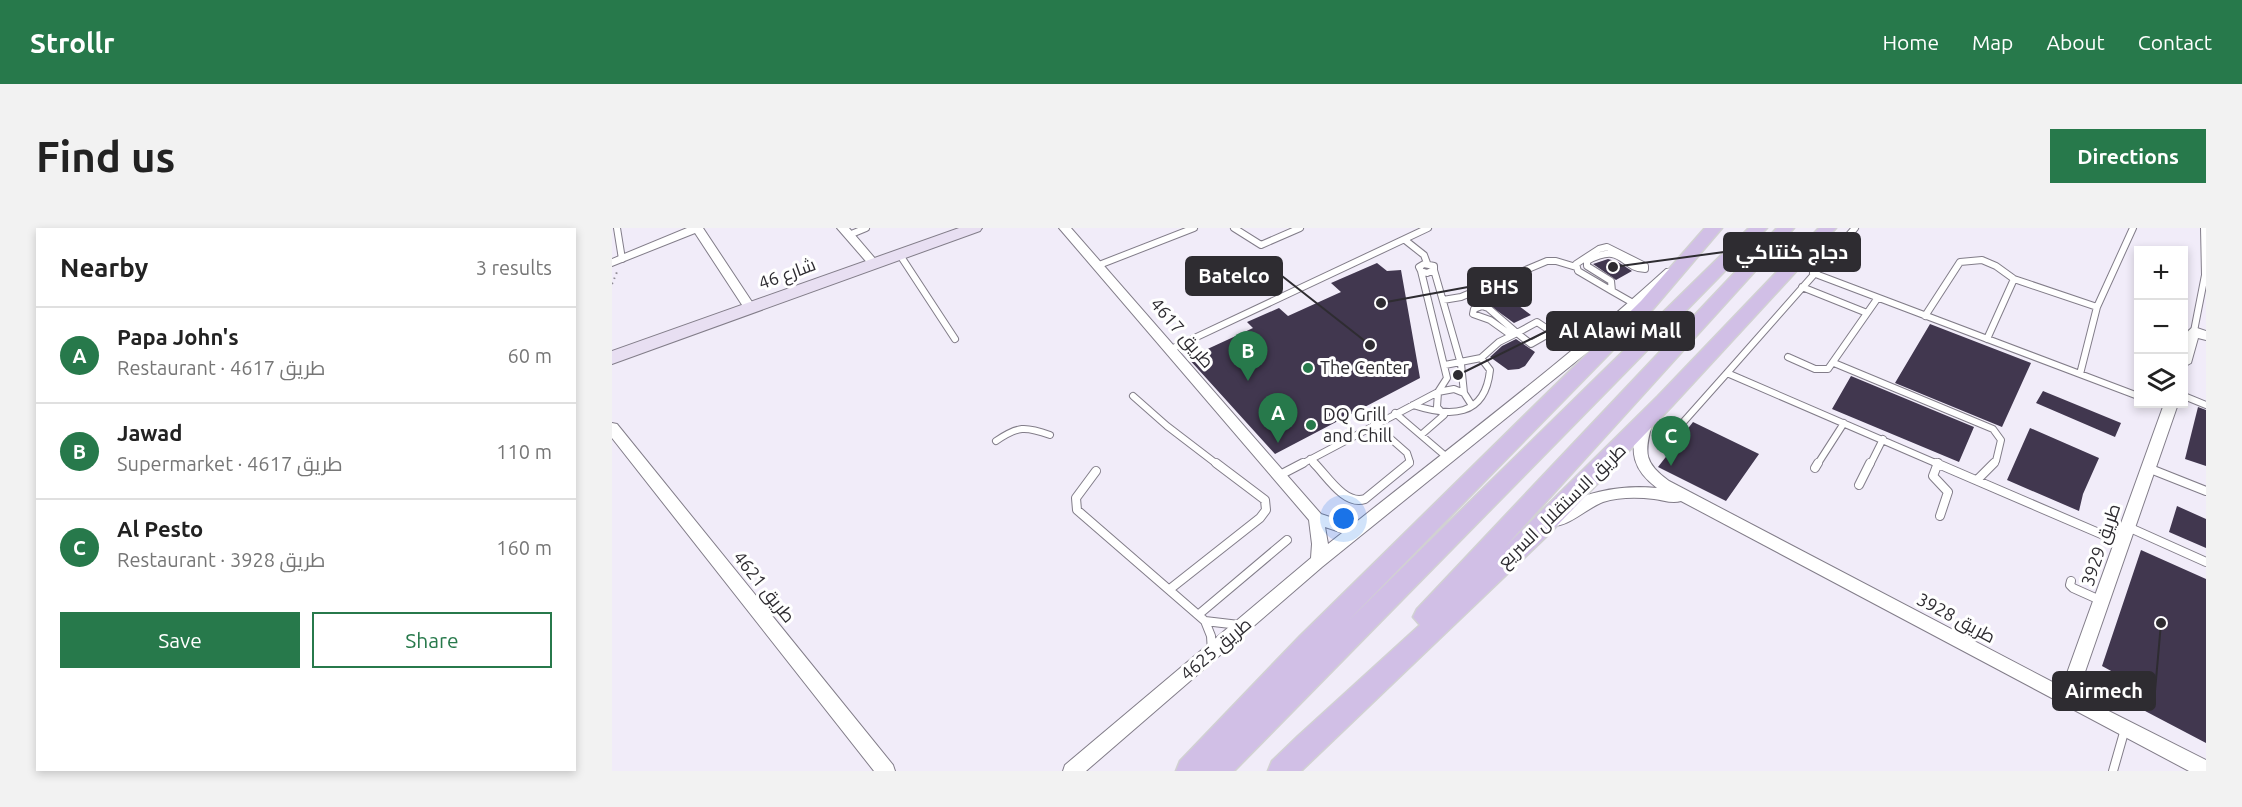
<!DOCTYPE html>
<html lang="en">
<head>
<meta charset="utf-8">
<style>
	:root { --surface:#fff; --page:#f2f2f2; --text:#222; --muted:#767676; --line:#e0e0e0; --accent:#27794b }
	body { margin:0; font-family:Ubuntu,Cairo,sans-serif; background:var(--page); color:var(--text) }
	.controls { position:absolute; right:18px; top:18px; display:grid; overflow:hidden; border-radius:0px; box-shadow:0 3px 9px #0003 }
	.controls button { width:54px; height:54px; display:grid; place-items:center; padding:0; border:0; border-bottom:2px solid var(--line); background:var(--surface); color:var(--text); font:30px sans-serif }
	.you { position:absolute; left:732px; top:291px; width:21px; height:21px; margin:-15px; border:4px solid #fff; border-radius:50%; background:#1a73e8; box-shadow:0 0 0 9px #1a73e833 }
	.badge { display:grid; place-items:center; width:39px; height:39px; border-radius:50%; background:var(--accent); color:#fff; font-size:20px; font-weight:700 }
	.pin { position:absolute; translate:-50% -50px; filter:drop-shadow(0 2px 3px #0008) }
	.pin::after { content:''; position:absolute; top:32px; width:21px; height:18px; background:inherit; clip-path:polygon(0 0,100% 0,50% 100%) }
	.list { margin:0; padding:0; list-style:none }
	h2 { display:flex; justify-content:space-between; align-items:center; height:78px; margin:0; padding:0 24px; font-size:26px }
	h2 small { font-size:20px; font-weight:400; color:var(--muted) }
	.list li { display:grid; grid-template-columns:39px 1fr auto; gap:18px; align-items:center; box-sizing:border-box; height:96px; padding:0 24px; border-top:2px solid var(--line) }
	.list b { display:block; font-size:22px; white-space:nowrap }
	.list p { margin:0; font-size:20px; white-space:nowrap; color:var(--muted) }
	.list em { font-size:20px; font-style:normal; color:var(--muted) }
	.actions { display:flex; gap:12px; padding:18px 24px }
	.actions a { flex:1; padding:14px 0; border:2px solid var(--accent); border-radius:0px; text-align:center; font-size:21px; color:var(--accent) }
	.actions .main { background:var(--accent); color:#fff }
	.icon { flex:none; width:33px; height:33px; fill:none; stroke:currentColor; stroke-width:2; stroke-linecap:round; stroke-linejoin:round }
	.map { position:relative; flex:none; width:1594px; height:543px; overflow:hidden; border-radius:0px }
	header { display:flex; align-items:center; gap:36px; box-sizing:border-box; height:84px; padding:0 30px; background:var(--accent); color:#fff }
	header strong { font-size:28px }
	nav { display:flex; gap:33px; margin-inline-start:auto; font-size:21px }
	.intro { display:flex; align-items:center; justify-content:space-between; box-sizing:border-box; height:144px; padding:0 36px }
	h1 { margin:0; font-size:42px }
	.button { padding:15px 27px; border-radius:0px; background:var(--accent); color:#fff; font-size:21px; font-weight:700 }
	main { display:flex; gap:36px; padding:0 36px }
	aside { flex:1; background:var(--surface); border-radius:0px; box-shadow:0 3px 9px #0003 }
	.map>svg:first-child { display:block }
</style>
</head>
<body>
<header>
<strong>Strollr</strong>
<nav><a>Home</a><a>Map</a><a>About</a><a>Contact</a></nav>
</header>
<div class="intro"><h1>Find us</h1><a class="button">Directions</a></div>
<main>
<aside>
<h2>Nearby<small>3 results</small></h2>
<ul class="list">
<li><span class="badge">A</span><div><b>Papa John's</b><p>Restaurant · طريق 4617</p></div><em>60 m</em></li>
<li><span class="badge">B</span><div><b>Jawad</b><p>Supermarket · طريق 4617</p></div><em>110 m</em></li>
<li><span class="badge">C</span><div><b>Al Pesto</b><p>Restaurant · طريق 3928</p></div><em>160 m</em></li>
</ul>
<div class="actions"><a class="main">Save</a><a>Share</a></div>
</aside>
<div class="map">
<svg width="1594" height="543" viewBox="0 0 1594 543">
	<rect width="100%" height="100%" fill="#f1ecf9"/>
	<path fill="#41374f" d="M996,31L1006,34L1020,43L1004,52L981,36Z
		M765,35L775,43L789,42L808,150L663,226L576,130L641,100L635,94L667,80L676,88L729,64L719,55Z
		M890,65L919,87L902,95L873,74Z
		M1318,96L1419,135L1390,199L1283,155Z
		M904,111L923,124L913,138L907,141L896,142L878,129L890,118Z
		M1239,148L1362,199L1347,234L1220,181Z
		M1431,163L1509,195L1503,209L1424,175Z
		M1586,179L1594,182V238L1573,231Z
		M1081,194L1147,226L1114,273L1046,239Z
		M1418,200L1487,230L1471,266L1467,283L1395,252Z
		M1565,278L1594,291V320L1557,304Z
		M1529,322L1594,351V515L1495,463L1501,444L1490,438Z"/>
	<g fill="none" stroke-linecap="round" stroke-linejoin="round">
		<g stroke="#827d89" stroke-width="8">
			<path id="lane-far1" d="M5,0L10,31
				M622,0L649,17L688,0
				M237,7L254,0
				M793,12L812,27L815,35
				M995,19L1033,38V41C1009,41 1012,13 975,33V38L999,53L1000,63L966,43L964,36L987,21Z
				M288,27L343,111
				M812,36L822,38V42L815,45L809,43L807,39Z
				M487,37L582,0
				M822,42L849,136L852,165L859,176
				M1201,45L1526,168
				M1190,59L1255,85
				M1000,63L1021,75
				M831,72L849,69L935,33H944L964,39
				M1313,88L1348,34L1370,32L1384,38L1402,51L1485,79
				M925,94L940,104L919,116L905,105Z
				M1582,103L1593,47L1592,0
				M899,107L878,92L861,86L862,81L870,78L876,80L905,105
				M1375,111L1402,51
				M557,122L816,0
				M1176,129L1203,141H1216L1265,71
				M1222,135L1381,201L1389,212L1384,233L1380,237
				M833,137L869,130L887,114L905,105
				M1115,145L1243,0
				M1468,146L1485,79L1521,0
				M521,168L555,198L606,237
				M1572,168L1594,177
				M801,177C838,189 873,190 878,142L869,130
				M783,185L837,231
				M762,196L795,225L798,234L795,237
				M809,207L832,187L825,179L826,164L842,161L852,165
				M384,213C406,198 413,198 438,207
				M1050,218L1115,145L1328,237
				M698,231L703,237
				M688,237L826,164L835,150L809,43
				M1205,237L1232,195
				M1258,237L1271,211"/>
		</g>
		<g stroke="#827d89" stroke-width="10">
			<path id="lane" d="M702,235C715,248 733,278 753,271L797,235
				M1324,235L1510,315
				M1326,235L1321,248L1336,264L1328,288
				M1203,240L1206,235
				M1536,240L1594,263
				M484,243L464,270L465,282L593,393L599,408L600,424
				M668,247L691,235
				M1365,252L1382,235
				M1247,257L1258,235
				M1516,299L1594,334
				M1459,353L1458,357L1461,360L1490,373
				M558,361L648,290L654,282L653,272L604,235
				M586,387L675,312
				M593,393L627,397
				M1501,543L1513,501"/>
		</g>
		<g stroke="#827d89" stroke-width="2">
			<path id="street" d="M75,0H91L144,80L142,83H134L83,5L0,38V31Z
				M225,0H237L266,34V38H258Z
				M447,0H459L709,286L733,294L743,295C848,211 955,131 1054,41H1062L1064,43L977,123L710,339L474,543H451L453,537L699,330L700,316L697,292ZM713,299L728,304L730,305L716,316Z
				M1582,99L1594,103V112L1586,110L1579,135L1572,139C1571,128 1569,103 1582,99Z
				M1552,176H1566L1465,467L1594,532V543H1577L1069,273C1060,276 1051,272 1042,271C1025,269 1007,269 991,274C977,279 953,301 942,297L939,293C956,262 1015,257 1045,260C1021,242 1017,224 1026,196L1033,191L1038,192L1040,196C1032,225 1032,235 1057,253L1450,459Z
				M0,195L5,196L281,537L283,543H262L0,210Z"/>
		</g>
		<g stroke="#827d89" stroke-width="2">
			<path id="secondary" d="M347,0H370L368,3L0,136V123Z"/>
		</g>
		<g stroke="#d1d1d2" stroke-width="3">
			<path id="primary" d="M1093,0H1110L1041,81L736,393L1137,0H1155L622,543H564L568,533L688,408L1029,73Z
				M1165,0H1182L893,319L1046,168L1207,0H1224L1060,178L936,307L689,543H656L660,533L686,508L808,397L801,389L805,381Z"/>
		</g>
		<path stroke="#8f8b94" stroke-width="2" stroke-dasharray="1.5 4" stroke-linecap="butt" d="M0,56L5,44"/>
		<use href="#lane-far1" stroke="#fff" stroke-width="6"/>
		<use href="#lane" stroke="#fff" stroke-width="8"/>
		<use href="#street" fill="#fff" fill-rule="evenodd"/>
		<use href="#secondary" fill="#e8dff2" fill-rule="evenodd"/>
		<use href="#primary" fill="#d1bfe6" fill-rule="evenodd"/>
	</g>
	<g fill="#27794b" stroke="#fff" stroke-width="2">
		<circle cx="696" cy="140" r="6"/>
		<circle cx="699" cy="197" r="6"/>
	</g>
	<g text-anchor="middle" stroke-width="6" stroke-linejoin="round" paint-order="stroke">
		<g font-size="18" fill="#2e2c31" stroke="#fff">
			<text transform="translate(175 46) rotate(-20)" y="6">شارع 46</text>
			<text transform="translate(570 105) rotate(49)" y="6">طريق 4617</text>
			<text transform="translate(950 278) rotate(-44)" y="6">طريق الاستقلال السريع</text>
			<text transform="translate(1489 317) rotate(-71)" y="6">طريق 3929</text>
			<text transform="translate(152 359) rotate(51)" y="6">طريق 4621</text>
			<text transform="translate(1344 390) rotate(28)" y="6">طريق 3928</text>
			<text transform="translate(604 421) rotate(-40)" y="6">طريق 4625</text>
		</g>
		<g font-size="18" fill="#2e2c31" stroke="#fff" text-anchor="start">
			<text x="708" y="146">The Center</text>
			<text x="711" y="193">DQ Grill<tspan x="711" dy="21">and Chill</tspan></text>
		</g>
	</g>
	<path fill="none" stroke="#2e2c31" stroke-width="2" d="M1001 39L1112 24M758 117L670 48M769 75L856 59M846 147L935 103M1549 395L1543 463"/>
	<g fill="#2e2c31" stroke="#fff" stroke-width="2">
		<circle cx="1001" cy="39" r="6"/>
		<circle cx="758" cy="117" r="6"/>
		<circle cx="769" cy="75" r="6"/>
		<circle cx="846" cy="147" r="6"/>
		<circle cx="1549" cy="395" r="6"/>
	</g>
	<g fill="#2e2c31" stroke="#2e2c31" stroke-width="2">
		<rect x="1112" y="5" width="136" height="38" rx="6"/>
		<rect x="574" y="29" width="96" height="38" rx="6"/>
		<rect x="856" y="40" width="63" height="38" rx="6"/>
		<rect x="935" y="84" width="147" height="38" rx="6"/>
		<rect x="1441" y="444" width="102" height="38" rx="6"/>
	</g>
	<g font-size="20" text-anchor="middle" font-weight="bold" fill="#fff">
		<text x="1180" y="31">دجاج كنتاكي</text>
		<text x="622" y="55">Batelco</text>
		<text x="887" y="66">BHS</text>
		<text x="1008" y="110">Al Alawi Mall</text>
		<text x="1492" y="470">Airmech</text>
	</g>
</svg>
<div class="controls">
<button>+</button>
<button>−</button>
<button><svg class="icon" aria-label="layers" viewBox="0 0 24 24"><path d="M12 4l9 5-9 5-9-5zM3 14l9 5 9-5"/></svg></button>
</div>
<div class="you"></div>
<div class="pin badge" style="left:666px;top:215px">A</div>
<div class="pin badge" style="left:636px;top:153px">B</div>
<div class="pin badge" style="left:1059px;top:238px">C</div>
</div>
</main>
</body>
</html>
